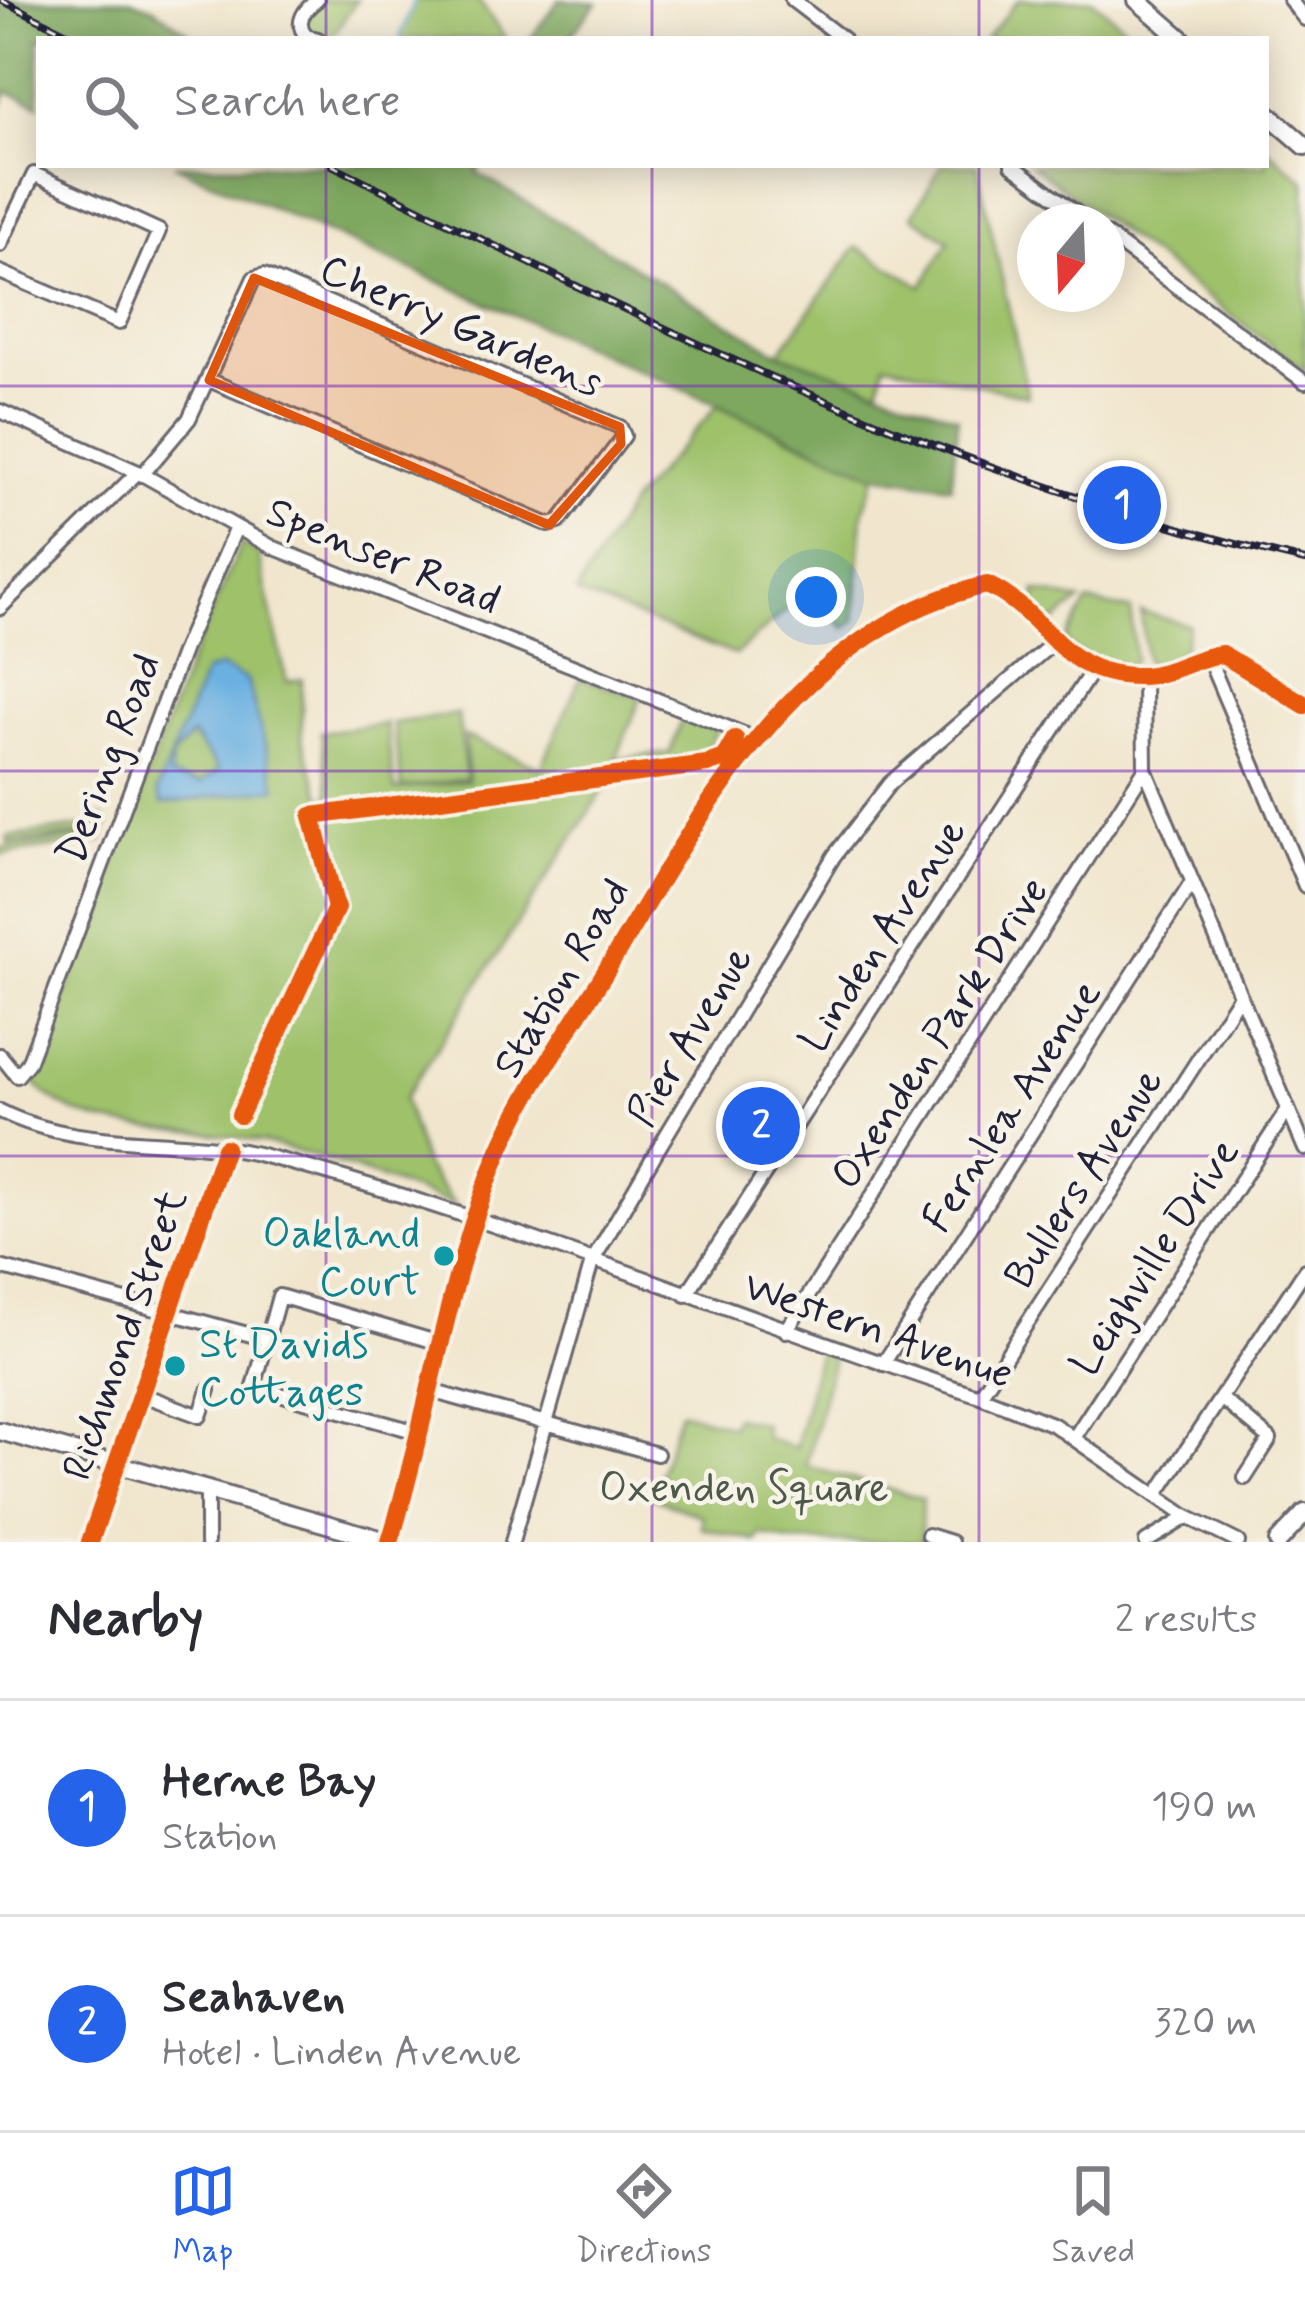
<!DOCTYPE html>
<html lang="en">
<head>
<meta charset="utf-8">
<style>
	:root { --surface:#fff; --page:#f2f2f3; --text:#2b2b33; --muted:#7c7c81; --line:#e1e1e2; --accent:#2563eb }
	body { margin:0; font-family:Mynerve,sans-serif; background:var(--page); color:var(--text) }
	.compass { position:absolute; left:1017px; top:204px; width:108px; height:108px; border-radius:50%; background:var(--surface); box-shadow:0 6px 30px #0003; rotate:199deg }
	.you { position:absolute; left:816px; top:597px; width:42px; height:42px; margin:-30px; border:9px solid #fff; border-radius:50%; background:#1a73e8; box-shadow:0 0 0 18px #1a73e833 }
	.badge { display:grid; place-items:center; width:78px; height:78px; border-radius:50%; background:var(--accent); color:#fff; font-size:39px; font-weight:700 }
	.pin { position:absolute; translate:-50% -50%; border:6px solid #fff; box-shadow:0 3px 12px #0006 }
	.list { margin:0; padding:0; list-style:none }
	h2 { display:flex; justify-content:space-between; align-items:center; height:156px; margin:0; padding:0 48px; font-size:51px }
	h2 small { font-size:39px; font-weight:400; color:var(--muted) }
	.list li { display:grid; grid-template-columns:78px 1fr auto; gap:36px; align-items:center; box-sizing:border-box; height:216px; padding:0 48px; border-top:3px solid var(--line) }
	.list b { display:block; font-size:45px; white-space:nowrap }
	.list p { margin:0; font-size:39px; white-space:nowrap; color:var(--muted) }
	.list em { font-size:39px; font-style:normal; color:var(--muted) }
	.icon { flex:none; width:66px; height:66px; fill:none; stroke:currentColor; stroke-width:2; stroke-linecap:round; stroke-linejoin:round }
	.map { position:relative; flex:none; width:1305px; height:1542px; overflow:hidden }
	.search { position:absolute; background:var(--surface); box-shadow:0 6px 30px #0003; left:36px; right:36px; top:36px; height:132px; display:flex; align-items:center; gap:30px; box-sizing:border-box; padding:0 42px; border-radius:0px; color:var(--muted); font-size:45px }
	.sheet { height:588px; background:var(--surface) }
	nav { display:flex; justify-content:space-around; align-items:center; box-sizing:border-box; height:168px; border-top:3px solid var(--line); background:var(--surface); font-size:33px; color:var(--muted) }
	nav a { display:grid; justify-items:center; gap:6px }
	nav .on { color:var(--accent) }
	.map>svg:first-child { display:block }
</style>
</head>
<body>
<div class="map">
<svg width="1305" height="1542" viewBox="0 0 1305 1542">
	<rect width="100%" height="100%" fill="#f7f3e8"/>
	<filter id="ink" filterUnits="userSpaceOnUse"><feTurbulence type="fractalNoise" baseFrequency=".00833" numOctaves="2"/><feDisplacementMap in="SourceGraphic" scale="24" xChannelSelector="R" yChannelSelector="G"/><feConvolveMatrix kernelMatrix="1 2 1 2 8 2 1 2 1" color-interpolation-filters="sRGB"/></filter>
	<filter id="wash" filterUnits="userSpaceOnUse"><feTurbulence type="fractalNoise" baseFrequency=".004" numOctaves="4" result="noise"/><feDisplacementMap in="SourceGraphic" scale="48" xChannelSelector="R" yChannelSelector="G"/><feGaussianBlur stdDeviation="2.7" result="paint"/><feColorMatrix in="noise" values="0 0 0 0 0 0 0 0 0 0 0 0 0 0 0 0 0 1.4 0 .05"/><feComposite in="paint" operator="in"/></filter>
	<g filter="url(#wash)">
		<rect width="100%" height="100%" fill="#f1e6cd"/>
		<path fill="#9ec16a" stroke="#607252" stroke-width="3" d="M317,0H357L331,38L306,36L305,9Z
			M415,0H478L506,39H399Z
			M1018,0H1093L1139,39H986Z
			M1266,148L1305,181V371L1032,165H1266Z
			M942,165H977L1028,396L885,363L879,391L779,353L856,247L922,286L949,241L912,216Z
			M717,406L876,475L863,512L855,621L845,628L807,592L735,655L576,593L630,504Z
			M241,544L258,552L287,682L302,679V739L322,798L330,797L321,732L386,724L395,790L468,781L465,736L541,768L580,678L641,698L616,759L670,753L683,716L717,730L704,754L612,777L404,1099L424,1165L455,1206C386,1180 316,1153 243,1138C170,1123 88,1141 33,1082L188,665Z
			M1036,591L1080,601L1049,627L1034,612Z
			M1088,602L1131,610L1135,660L1130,665L1096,661L1069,647L1066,639Z
			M1141,612L1189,625L1182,655L1155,665L1146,662Z
			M458,714L466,779L402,788L393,723Z
			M102,817L108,824L104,832L8,843L7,837L87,826Z
			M102,835V841L0,855V848Z
			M819,1350L834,1355L806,1466L922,1499L921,1542H790L760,1534L757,1541L702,1528V1516L652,1497L680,1411L731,1426L735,1417L764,1424L765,1438L795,1448Z"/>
		<path fill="#7ea75e" stroke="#50644c" stroke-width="3" d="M0,0H130L152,7L198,39H39V105L8,92L0,108Z
			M559,0L597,3L568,39H530Z
			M174,165H481L477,173L779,353L958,417L951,486L876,475Z"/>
		<path fill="#6bb0e1" stroke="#46698e" stroke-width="3" fill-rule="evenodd" d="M220,667L247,680L277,788L162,804L157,791L205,672ZM192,735L219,770L200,784L170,777L172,757Z"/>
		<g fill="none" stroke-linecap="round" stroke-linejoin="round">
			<path stroke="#6bb0e1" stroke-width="3" d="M399,39L415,0"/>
		</g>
	</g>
	<g filter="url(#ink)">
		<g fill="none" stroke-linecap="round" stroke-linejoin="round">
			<g stroke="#6a676e" stroke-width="18">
				<path id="minor" d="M317,0C305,9 294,22 306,36L318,39
					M792,0L843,39
					M1290,0L1305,19
					M1012,165L1089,222
					M1107,235L1305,382
					M0,245L34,174L159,231L119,323L0,272
					M0,411L138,472L272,547L754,738
					M142,475L189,419L254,278L264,275L620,427L624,436L559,522L549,525L209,380
					M0,608L138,472
					M1207,655L1305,886
					M1144,676L1145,769L1305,1149
					M0,1055L17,1076L28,1063L184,648L235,530
					M0,1111C82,1153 183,1133 269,1157C511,1221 743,1319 980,1396L1054,1425L1187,1517L1238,1542
					M0,1267L266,1339
					M686,1295L1093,669
					M786,1331L1145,769
					M883,1364L1192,882
					M431,1391L657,1454
					M143,1395L200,1416L209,1390
					M980,1396L1240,995
					M1222,1399L1270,1439L1245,1478
					M421,1433L254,1387L279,1296L443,1344
					M1074,1438L1288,1109
					M1156,1496L1305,1270
					M928,1535L951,1542
					M90,1542L225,1148
					M207,1542V1488
					M390,1542C428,1418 446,1285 494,1165C519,1099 566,1036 603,976C696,822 794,628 987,585C1050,614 1058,678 1142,676C1171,675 1194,657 1222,654L1305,705
					M512,1542L592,1262L655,1154L834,856L890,783L1053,643
					M1146,1542L1187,1517"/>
			</g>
			<g stroke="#6a676e" stroke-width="22">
				<path id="major" d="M1137,0L1182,39
					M1266,112L1305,146
					M0,1431L390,1542
					M1278,1542L1305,1513"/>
			</g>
			<use href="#minor" stroke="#fff" stroke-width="12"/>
			<use href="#major" stroke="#fff" stroke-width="16"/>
			<g stroke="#22223b" stroke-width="8">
				<path id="rail" d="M1,0L79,39
					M332,165C656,326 950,479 1305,561"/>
			</g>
			<use href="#rail" stroke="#f7f3e8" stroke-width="3" stroke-dasharray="9" stroke-linecap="butt"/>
			<g stroke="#f7f3e8" stroke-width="26">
				<path id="cycleway" d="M240,1115L336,908L312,816L707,764L724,758L735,739
					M90,1542L225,1148
					M390,1542C428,1418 446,1285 494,1165C519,1099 566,1036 603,976C696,822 794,628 987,585C1050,614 1058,678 1142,676C1171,675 1194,657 1222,654L1305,705"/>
			</g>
			<use href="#cycleway" stroke="#e8590c" stroke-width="18"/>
		</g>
	</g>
	<path fill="#de560e" fill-opacity="0.2" stroke="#de560e" stroke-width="9" stroke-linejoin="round" d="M254,278L620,427L621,444L549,525L209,380Z"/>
	<path fill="none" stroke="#7b2cbf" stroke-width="3" stroke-opacity="0.55" d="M326,0V39M652,0V39M979,0V39M326,165V1542M652,165V1542M979,165V1542M0,386H1305M0,771H1305M0,1156H1305"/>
	<g fill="#0f9aa8" stroke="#f7f3e8" stroke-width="4.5">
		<circle cx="444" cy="1256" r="12"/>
		<circle cx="175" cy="1366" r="12"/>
	</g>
	<g text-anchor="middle" stroke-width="9" stroke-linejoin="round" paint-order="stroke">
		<g font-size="42" fill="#22223b" stroke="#f7f3e8">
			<text transform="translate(462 324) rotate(23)" y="15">Cherry Gardens</text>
			<text transform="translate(384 554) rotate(22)" y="15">Spenser Road</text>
			<text transform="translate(107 758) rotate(-69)" y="15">Dering Road</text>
			<text transform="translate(881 934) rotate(-57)" y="15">Linden Avenue</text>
			<text transform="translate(560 977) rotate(-59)" y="15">Station Road</text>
			<text transform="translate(938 1032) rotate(-57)" y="15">Oxenden Park Drive</text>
			<text transform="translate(688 1035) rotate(-59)" y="15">Pier Avenue</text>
			<text transform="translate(1010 1105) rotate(-57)" y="15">Fernlea Avenue</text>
			<text transform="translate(1082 1177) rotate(-57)" y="15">Bullers Avenue</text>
			<text transform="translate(1153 1256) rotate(-57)" y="15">Leighville Drive</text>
			<text transform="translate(879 1328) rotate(19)" y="15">Western Avenue</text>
			<text transform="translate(123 1334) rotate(-71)" y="15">Richmond Street</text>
		</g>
		<g font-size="42" fill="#0d838f" stroke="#f7f3e8" text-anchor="end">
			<text x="420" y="1247">Oakland<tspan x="420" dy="48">Court</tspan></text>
			<text x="199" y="1357" text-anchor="start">St Davids<tspan x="199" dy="48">Cottages</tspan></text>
		</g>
		<g font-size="42" fill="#4d5a4b" stroke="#f7f3e8">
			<text x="744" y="1501">Oxenden Square</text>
		</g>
	</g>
</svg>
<svg class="compass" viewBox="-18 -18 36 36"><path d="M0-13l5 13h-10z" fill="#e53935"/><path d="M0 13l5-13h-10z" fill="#7c7c81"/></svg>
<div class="you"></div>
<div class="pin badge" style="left:1122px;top:505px">1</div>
<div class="pin badge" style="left:761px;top:1126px">2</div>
<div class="search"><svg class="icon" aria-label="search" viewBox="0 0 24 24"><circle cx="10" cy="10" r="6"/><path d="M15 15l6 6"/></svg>Search here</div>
</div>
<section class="sheet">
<h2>Nearby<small>2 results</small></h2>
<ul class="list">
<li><span class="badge">1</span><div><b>Herne Bay</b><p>Station</p></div><em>190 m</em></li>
<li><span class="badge">2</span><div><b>Seahaven</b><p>Hotel · Linden Avenue</p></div><em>320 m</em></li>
</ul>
</section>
<nav>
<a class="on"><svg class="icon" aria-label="map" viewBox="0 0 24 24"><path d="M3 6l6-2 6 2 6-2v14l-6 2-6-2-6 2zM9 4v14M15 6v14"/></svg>Map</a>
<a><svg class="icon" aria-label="directions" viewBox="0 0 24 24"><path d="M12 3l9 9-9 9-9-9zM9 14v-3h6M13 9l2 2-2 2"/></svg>Directions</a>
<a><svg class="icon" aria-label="saved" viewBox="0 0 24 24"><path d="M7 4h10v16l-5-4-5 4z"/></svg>Saved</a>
</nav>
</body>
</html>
